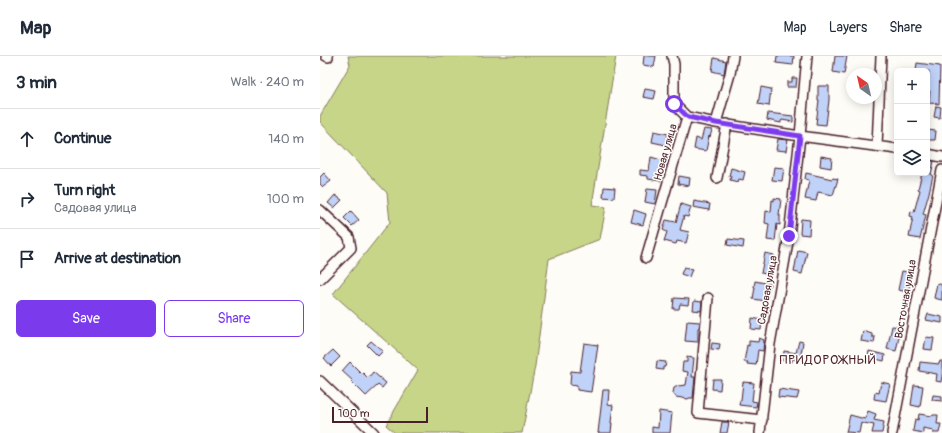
<!DOCTYPE html>
<html lang="en">
<head>
<meta charset="utf-8">
<style>
	:root { --surface:#fff; --page:#f6f6f7; --text:#1f2937; --muted:#747a83; --line:#e0e1e3; --accent:#7c3aed }
	body { margin:0; font-family:Pangolin,sans-serif; background:var(--page); color:var(--text) }
	.controls { position:absolute; right:12px; top:12px; display:grid; overflow:hidden; border-radius:6px; box-shadow:0 2px 10px #0003 }
	.controls button { width:36px; height:36px; display:grid; place-items:center; padding:0; border:0; border-bottom:1px solid var(--line); background:var(--surface); color:var(--text); font:20px sans-serif }
	.compass { position:absolute; left:526px; top:12px; width:36px; height:36px; border-radius:50%; background:var(--surface); box-shadow:0 2px 10px #0003; rotate:326deg }
	.scale { position:absolute; left:12px; bottom:10px; width:96px; box-sizing:border-box; padding-left:4px; border:2px solid #4a1f2b; border-top:0; font-size:11px; line-height:14px; white-space:nowrap; color:#4a1f2b; -webkit-text-stroke:3px #fdfcf7; paint-order:stroke }
	.stop { position:absolute; width:12px; height:12px; margin:-9px; border:3px solid #7c3aed; border-radius:50%; background:#fff }
	.stop.end { background:#7c3aed; border-color:#fff; box-shadow:0 1px 4px #0008 }
	.list { margin:0; padding:0; list-style:none }
	h2 { display:flex; justify-content:space-between; align-items:center; height:52px; margin:0; padding:0 16px; font-size:17px }
	h2 small { font-size:13px; font-weight:400; color:var(--muted) }
	.list li { display:grid; grid-template-columns:26px 1fr auto; gap:12px; align-items:center; box-sizing:border-box; height:60px; padding:0 16px; border-top:1px solid var(--line) }
	.list b { display:block; font-size:15px; white-space:nowrap }
	.list p { margin:0; font-size:13px; white-space:nowrap; color:var(--muted) }
	.list em { font-size:13px; font-style:normal; color:var(--muted) }
	.actions { display:flex; gap:8px; padding:12px 16px }
	.actions a { flex:1; padding:9px 0; border:1px solid var(--accent); border-radius:6px; text-align:center; font-size:14px; color:var(--accent) }
	.actions .main { background:var(--accent); color:#fff }
	.icon { flex:none; width:22px; height:22px; fill:none; stroke:currentColor; stroke-width:2; stroke-linecap:round; stroke-linejoin:round }
	.map { position:relative; flex:none; width:622px; height:377px; overflow:hidden }
	header { display:flex; align-items:center; gap:24px; box-sizing:border-box; height:56px; padding:0 20px; background:var(--surface); border-bottom:1px solid var(--line) }
	header strong { font-size:19px }
	nav { display:flex; gap:22px; margin-inline-start:auto; font-size:14px }
	main { display:flex }
	aside { flex:1; background:var(--surface) }
	.map>svg:first-child { display:block }
</style>
</head>
<body>
<header>
<strong>Map</strong>
<nav><a>Map</a><a>Layers</a><a>Share</a></nav>
</header>
<main>
<aside>
<h2>3 min<small>Walk · 240 m</small></h2>
<ul class="list">
<li><svg class="icon" aria-label="ahead" viewBox="0 0 24 24"><path d="M12 20V5M6 11l6-6 6 6"/></svg><div><b>Continue</b></div><em>140 m</em></li>
<li><svg class="icon" aria-label="right" viewBox="0 0 24 24"><path d="M7 20v-9h11M14 6l5 5-5 5"/></svg><div><b>Turn right</b><p>Садовая улица</p></div><em>100 m</em></li>
<li><svg class="icon" aria-label="arrive" viewBox="0 0 24 24"><path d="M6 21V4h12l-3 4 3 4H6"/></svg><div><b>Arrive at destination</b></div></li>
</ul>
<div class="actions"><a class="main">Save</a><a>Share</a></div>
</aside>
<div class="map">
<svg width="622" height="377" viewBox="0 0 622 377">
	<rect width="100%" height="100%" fill="#fdfcf7"/>
	<filter id="ink" filterUnits="userSpaceOnUse"><feTurbulence type="fractalNoise" baseFrequency=".025" numOctaves="2"/><feDisplacementMap in="SourceGraphic" scale="8" xChannelSelector="R" yChannelSelector="G"/><feConvolveMatrix kernelMatrix="1 2 1 2 8 2 1 2 1" color-interpolation-filters="sRGB"/></filter>
	<g filter="url(#ink)">
		<path fill="#c7d589" stroke="#887a5a" d="M28,0H296L272,149L286,151L280,183L229,203L215,310L202,377H75L66,369L98,314L13,238L70,166L67,137L0,66V60L30,9Z"/>
		<path fill="#c0d2f8" stroke="#4a1f2b" d="M324,0H336L334,11L323,9Z
			M457,0H474L473,9L456,7Z
			M515,0H527L524,18L513,16Z
			M394,2L406,5L404,18L392,15Z
			M597,7L620,10L619,48L609,47L610,35H608L609,15H596Z
			M472,22H477L476,31H467V26H472Z
			M498,30H509V44L506,69L496,68L499,44H498Z
			M441,31L451,33L449,50L438,48Z
			M325,33L336,35L334,43L323,41Z
			M616,50L621,51L620,62L614,61Z
			M448,57L473,60V66L462,64L461,65V67L447,64Z
			M384,73L392,74L390,81L389,80L386,95L374,93L376,82L381,84Z
			M607,74L616,75L615,84H607Z
			M334,75L348,78L346,89L332,86Z
			M458,83L468,84L466,95L456,94Z
			M501,100L512,102L511,112L500,110Z
			M331,101L348,106L346,112L343,111L341,125L328,123V120L320,119V114L329,115Z
			M607,104L614,105L611,119H613L609,137L603,158L606,159L600,183L589,181L593,161L590,160L591,155L594,156L600,134L598,133L602,117H607Z
			M454,111L464,112L462,125L452,124Z
			M411,112L425,116L423,124L419,123L418,126L410,124L411,120H409Z
			M4,117L11,125L3,131L0,128V121Z
			M486,117L512,123L513,122L518,123L513,139L498,136L496,145L485,143L489,124L485,123Z
			M359,120L370,122L369,130L358,128Z
			M284,131L295,132L294,142L283,141Z
			M327,133L337,134L335,148L325,146Z
			M15,139L22,144L14,152L8,147Z
			M454,142L461,143L459,159H460V169L457,168L455,185L447,184L449,168L445,167L446,155L451,156L452,144L454,145Z
			M374,145L390,148L389,154L373,151Z
			M361,148L371,151L368,161L364,160L360,174L369,176L366,187L357,185L356,188L344,185L347,176L343,174L346,164L356,166Z
			M314,154L326,158L323,169L311,166Z
			M31,155L39,164L32,170L24,162Z
			M481,163L490,164L489,179L480,178Z
			M408,183L424,185L423,192L407,189Z
			M478,194L487,196L482,218L474,216Z
			M445,197L454,199L450,219L441,217Z
			M364,211L372,213L369,221L361,218Z
			M582,215L592,217L588,236L578,234Z
			M435,225L450,228L446,245L433,243L435,231H434Z
			M617,227L622,229V244L614,242Z
			M354,242L369,243L368,249L360,248L359,253H353Z
			M374,245L382,246L381,255L373,254Z
			M608,258L622,261V267L606,264Z
			M432,262L442,264L441,274L431,273Z
			M367,265L380,266L379,272H378V286L365,285Z
			M572,270L581,271L576,295L567,293Z
			M543,275L552,278V281H555L554,287L541,285Z
			M606,281L614,282L612,294L604,293Z
			M439,282L444,284L443,295L438,294L436,309L427,308L428,306H424L427,289L429,290V285L438,286Z
			M51,285L63,295L58,300L47,289Z
			M479,285L483,286L480,304L472,303V306L463,305L464,295L476,297Z
			M264,287L278,289L271,336L257,334V330L250,329L251,315L260,316Z
			M392,287L400,288L399,294L391,293Z
			M13,294L20,301L11,310L4,302Z
			M549,295L565,299L564,305L556,303V302L548,300Z
			M367,301L374,302L372,321H375L373,342H369L368,343L356,341L353,337L354,332L358,330L366,329L368,316L362,315L363,306H367Z
			M337,305L346,306L345,311H343V314L336,313Z
			M620,305H622V320L621,326L616,325L617,318L599,315L600,306L619,308Z
			M30,306L41,317L42,316L48,322L53,316L66,327L62,332L58,329L46,340L32,326L33,325L22,315Z
			M393,323H401L400,334L392,333Z
			M423,326L434,327L432,345L437,346L436,351L419,349L420,344H421Z
			M561,326L570,328L566,345L554,343L555,336L559,337Z
			M594,329L603,330L600,351L591,349Z
			M459,333L479,336L477,343L458,341Z
			M283,334H289L288,348L293,349L291,367H292L291,377H278Z
			M613,339L622,340V345L612,344Z
			M339,355L352,357L350,377H332V371L338,372Z
			M548,355L556,358L554,364L564,366L562,377H552L554,369L544,367L543,368L541,367L539,377L526,376L530,359L545,363Z
			M599,358L612,360L613,359H618L617,368H621L619,377H613V374L603,372V377L593,375L595,363L598,364Z
			M402,366H409L407,377H400Z"/>
		<g fill="none" stroke-linecap="round" stroke-linejoin="round">
			<g stroke="#4a1f2b" stroke-width="12">
				<path id="minor" d="M6,0L8,1
					M367,61L396,67L480,80L577,93
					M396,67L410,18L413,0
					M557,90L561,0
					M607,98L622,101
					M397,122L407,68
					M0,154L29,181L31,192L0,223
					M326,202L367,61L354,48V8L352,0
					M388,242L378,357L442,364
					M0,325L54,377
					M440,377L450,288L469,180L480,80L487,0
					M572,377L622,114"/>
			</g>
			<use href="#minor" stroke="#fdfcf7" stroke-width="9"/>
		</g>
	</g>
	<g fill="none" stroke-linecap="round" stroke-linejoin="round" filter="url(#ink)">
		<path stroke="#7c3aed" stroke-width="5" d="M354,48L368,61L396,67L480,80L469,180"/>
	</g>
	<g text-anchor="middle" stroke-width="3" stroke-linejoin="round" paint-order="stroke">
		<g font-size="11" fill="#4a1f2b" stroke="#fdfcf7">
			<text transform="translate(345 96) rotate(-74)" y="4">Новая улица</text>
			<text transform="translate(447 234) rotate(-80)" y="4">Садовая улица</text>
			<text transform="translate(585 243) rotate(-80)" y="4">Восточная улица</text>
		</g>
		<g font-size="13" letter-spacing="1" fill="#4a1f2b" stroke="#fdfcf7">
			<text x="508" y="308">ПРИДОРОЖНЫЙ</text>
		</g>
	</g>
</svg>
<div class="controls">
<button>+</button>
<button>−</button>
<button><svg class="icon" aria-label="layers" viewBox="0 0 24 24"><path d="M12 4l9 5-9 5-9-5zM3 14l9 5 9-5"/></svg></button>
</div>
<svg class="compass" viewBox="-18 -18 36 36"><path d="M0-13l5 13h-10z" fill="#e53935"/><path d="M0 13l5-13h-10z" fill="#747a83"/></svg>
<div class="scale">100 m</div>
<div class="stop" style="left:354px;top:48px"></div>
<div class="stop end" style="left:469px;top:180px"></div>
</div>
</main>
</body>
</html>
